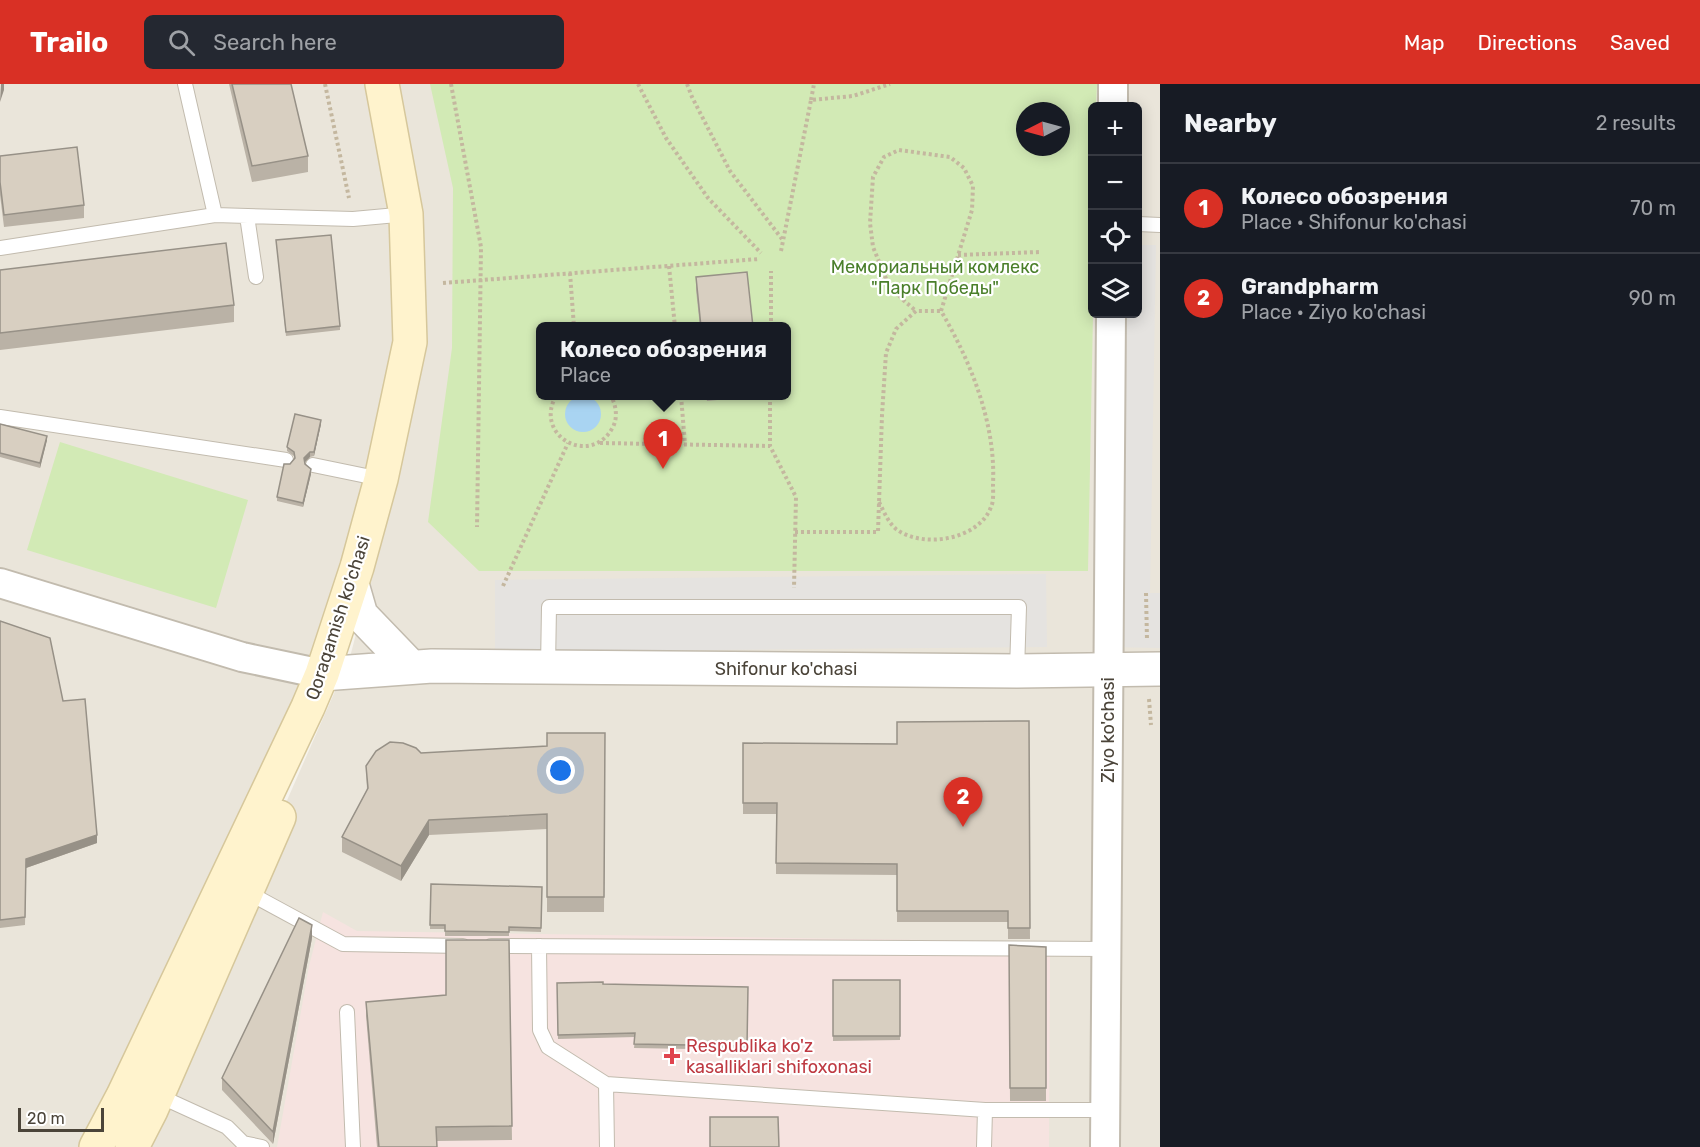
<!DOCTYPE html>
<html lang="en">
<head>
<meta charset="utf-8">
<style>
	:root { --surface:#171b24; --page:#242831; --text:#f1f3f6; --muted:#9ea1a6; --line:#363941; --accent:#d93025 }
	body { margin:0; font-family:Rubik,sans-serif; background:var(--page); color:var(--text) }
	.controls { position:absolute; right:18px; top:18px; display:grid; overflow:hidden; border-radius:9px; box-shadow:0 3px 15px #0003 }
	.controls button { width:54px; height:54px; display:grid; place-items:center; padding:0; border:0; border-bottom:2px solid var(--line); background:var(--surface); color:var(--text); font:30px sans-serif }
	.compass { position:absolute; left:1016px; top:18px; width:54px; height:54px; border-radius:50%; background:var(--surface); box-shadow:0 3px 15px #0003; rotate:264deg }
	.scale { position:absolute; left:18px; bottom:15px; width:86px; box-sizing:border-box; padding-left:6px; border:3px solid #4b4439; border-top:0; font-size:16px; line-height:21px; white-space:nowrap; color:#4b4439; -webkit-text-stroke:4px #fff; paint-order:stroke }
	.you { position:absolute; left:561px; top:687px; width:21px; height:21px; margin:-15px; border:4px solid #fff; border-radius:50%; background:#1a73e8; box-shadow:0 0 0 9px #1a73e833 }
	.badge { display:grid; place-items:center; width:39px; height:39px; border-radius:50%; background:var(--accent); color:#fff; font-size:20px; font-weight:700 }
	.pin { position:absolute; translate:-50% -50px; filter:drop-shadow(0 2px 3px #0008) }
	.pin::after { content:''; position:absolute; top:32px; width:21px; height:18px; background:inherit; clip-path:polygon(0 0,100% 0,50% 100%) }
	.popup { position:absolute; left:536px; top:238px; width:255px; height:78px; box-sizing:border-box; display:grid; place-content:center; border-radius:9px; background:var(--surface); filter:drop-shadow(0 2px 4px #0005); font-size:20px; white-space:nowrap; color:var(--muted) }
	.popup b { font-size:22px; color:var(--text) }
	.popup::after { content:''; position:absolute; left:50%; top:100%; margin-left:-12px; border:12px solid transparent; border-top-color:var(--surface) }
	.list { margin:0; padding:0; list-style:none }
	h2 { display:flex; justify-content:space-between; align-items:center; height:78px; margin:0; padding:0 24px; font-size:26px }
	h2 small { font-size:20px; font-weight:400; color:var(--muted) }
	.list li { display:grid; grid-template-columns:39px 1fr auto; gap:18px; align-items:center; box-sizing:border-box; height:90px; padding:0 24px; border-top:2px solid var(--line) }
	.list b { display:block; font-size:22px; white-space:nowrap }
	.list p { margin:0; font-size:20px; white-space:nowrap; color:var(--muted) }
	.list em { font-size:20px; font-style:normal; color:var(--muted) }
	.icon { flex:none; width:33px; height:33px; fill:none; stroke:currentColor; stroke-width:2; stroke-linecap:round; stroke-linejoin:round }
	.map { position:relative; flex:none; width:1160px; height:1063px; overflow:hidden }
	header { display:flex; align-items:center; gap:36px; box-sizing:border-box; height:84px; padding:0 30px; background:var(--accent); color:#fff }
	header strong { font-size:28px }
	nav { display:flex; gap:33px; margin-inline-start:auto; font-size:21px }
	.search { width:420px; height:54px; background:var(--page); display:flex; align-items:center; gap:15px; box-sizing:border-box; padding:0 21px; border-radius:9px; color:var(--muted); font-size:22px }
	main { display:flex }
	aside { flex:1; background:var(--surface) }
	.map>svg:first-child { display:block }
</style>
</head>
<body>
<header>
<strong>Trailo</strong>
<div class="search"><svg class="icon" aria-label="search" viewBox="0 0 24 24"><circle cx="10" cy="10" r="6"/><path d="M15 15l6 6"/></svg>Search here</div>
<nav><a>Map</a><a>Directions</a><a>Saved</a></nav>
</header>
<main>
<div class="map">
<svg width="1160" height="1063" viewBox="0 0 1160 1063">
	<rect width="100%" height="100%" fill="#f6f3ec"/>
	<path fill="#eae5da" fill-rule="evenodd" d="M0,0H382L410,258L357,483L96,1063H0Z
		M396,0H1160V1063H132L151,1026L350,573L394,405L426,265L420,136ZM1092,22H1138V230H1092ZM1025,27H1061V63H1025ZM540,243H786V312H540Z"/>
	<path fill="#f6e3e0" d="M323,828L357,847L1050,858L1049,1063H277L309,882Z"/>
	<path fill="#d2eab5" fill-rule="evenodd" d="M430,0H1097L1096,22H1092L1093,230L1088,487H479L428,438L452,264L453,104ZM1025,27H1061V63H1025ZM540,243H786V312H540Z
		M60,358L248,416L216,524L27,466Z"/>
	<path fill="#e5e3e0" d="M1138,161H1156L1150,509H1160V564L1109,563L1111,230H1138Z
		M1046,490L1047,563L495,568V496Z"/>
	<path fill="#a9d4f2" d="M565 330a18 18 0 1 1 36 0a18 18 0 1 1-36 0Z"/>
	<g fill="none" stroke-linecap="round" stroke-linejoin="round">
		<g stroke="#c2bbae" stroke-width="16">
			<path id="service" d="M215,131L353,135L408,130
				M247,132L256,193
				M1138,140L1160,141
				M0,164L215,131L185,0
				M0,333L286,376
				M313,381L381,395
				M548,583L549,523H1019L1017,587
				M247,808L343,860L463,862
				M491,862L1107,865
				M539,862L540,946L548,963L606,1000
				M347,928L353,1063
				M157,1011L227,1043L247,1063
				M243,1059L262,1063
				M607,1063L606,1000L985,1026H1106
				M984,1063L985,1026"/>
		</g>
		<g stroke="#c2bbae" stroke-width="32">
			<path id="minor" d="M1113,22V0
				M0,499L242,573L322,590
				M1105,1063L1111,230"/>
		</g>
		<g stroke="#c2bbae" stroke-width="36">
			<path id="tertiary" d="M352,500L361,531L411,583
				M322,590L432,582L1017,587L1160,585"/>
		</g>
		<g stroke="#d6c79b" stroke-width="36">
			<path id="secondary" d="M96,1063L123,1012L308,623L322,590L357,483L381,395L410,258L406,130L382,0
				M132,1063L151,1026L279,733"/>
		</g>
		<path stroke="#c4b79f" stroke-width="4" stroke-dasharray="3 3" stroke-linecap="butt" d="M325,0L349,114
			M451,0L481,163L477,443
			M638,0L666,54L708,114L761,169
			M687,0L692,13L730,87L782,155
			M811,16L814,0
			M781,167L811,16L853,12L890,0
			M958,171L1040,168
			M669,182L675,243
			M570,189L574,243
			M443,199L759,175
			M771,243V187
			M556,312C533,352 591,384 613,343C618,333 616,321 611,312
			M681,312L685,360
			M770,312V362L796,413L794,504
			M600,359L770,362
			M879,418C884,428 888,438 896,445C922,465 979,456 991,423C994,417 993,407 993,400C996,340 971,278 941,227L972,126L973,102L964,84L950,73L899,66L884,73L873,93L870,139L873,163L887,197L902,215L916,227
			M795,448H878L882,331L886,269L896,245L916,227H941
			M503,502L568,359
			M1146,509L1147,556
			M1149,615L1151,641"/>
		<use href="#service" stroke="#fff" stroke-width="14"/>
		<use href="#minor" stroke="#fff" stroke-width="28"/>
		<use href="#tertiary" stroke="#fff" stroke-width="33"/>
		<use href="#secondary" stroke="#fff3cd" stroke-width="33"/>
	</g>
	<path fill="#bab2a6" d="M229,0H291L308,72V88L252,98Z
		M0,72L84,121V134L4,143L0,111Z
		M276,156L340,242V246L286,252Z
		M0,186L234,221V238L0,266Z
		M696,193L753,243H700L696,206Z
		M706,312H758L707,317Z
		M0,340L47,356L40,384L0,373Z
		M321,340L314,372L310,373L305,378L311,390L303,423L277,417V413L290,380L294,374V372L287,367V363Z
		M0,537L63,617L97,759L26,784L25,841L0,844Z
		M1029,637L1030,855H1008V838H897V791L776,790V730H743V659L897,660Z
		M605,649L604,828H547V745L429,751L401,797L342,768V753L367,706L366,682L421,669L547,662Z
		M431,800L542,803L541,848L509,847V852H445V845H430Z
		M312,854L273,1060L222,1006V994Z
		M509,856L512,1056L437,1057V1063H377L366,932V918L446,911Z
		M1009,861L1046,863V1017H1010Z
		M833,896H900V956L833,957Z
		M557,899L748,903L747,966L634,964L635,953L558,955Z"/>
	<path fill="#979187" d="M1,0H4V6L0,18Z
		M321,336V340L314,372V368Z
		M47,352V356L40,384V379Z
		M310,368V373L304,379V374Z
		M311,385V390L303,423V419Z
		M429,736V751L401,797V782Z
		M97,751V759L26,784L25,841L26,775Z
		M312,841V854L273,1060V1048Z"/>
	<path fill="#d8cfc1" stroke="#979187" stroke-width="1.5" d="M232,0H291L308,72L252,82Z
		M77,63L84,121L4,131L0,98V72Z
		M331,151L340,242L286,248L276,156Z
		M226,159L234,221L0,249V186Z
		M747,188L753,243H701L696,193Z
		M295,330L321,336L314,368H310L304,374L305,380L311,385L303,419L277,413L284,380H290L295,374L294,368L287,363Z
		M0,340L47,352L40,379L0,369Z
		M0,537L50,554L63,617L85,615L97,751L26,775L25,833L0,836Z
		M1029,637L1030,844H1008V827H897V780L776,779L777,719H743V659L897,660V638Z
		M547,649H605L604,813H547V730L429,736L401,782L342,753L368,704L366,682L376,667L390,658L403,659L416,664L421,669L547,662Z
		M431,800L542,803L541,844L509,843V848L445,847V841H430Z
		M299,834L312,841L273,1048L222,994Z
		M446,856H509L512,1042L436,1043L437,1063H379L366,918L446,911Z
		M1009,861L1046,863V1004H1010Z
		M833,896H900V952H833Z
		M603,898V900L748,903L747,962L634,960L635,949L558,951L557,899Z
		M710,1033H778L779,1063H710Z"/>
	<path fill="#e0444e" stroke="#fff" stroke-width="2" d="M669 963h6v6h6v6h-6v6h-6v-6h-6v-6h6z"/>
	<g text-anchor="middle" stroke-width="4.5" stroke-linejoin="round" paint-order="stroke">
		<g font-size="18" fill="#4a7f2a" stroke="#fff">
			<text x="935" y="189">Мемориальный комлекс<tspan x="935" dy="21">"Парк Победы"</tspan></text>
		</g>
		<g font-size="18" fill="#4b4439" stroke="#fff">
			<text transform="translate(338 534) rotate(-72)" y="6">Qoraqamish ko'chasi</text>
			<text x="786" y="591">Shifonur ko'chasi</text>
			<text transform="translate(1108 646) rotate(-90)" y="6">Ziyo ko'chasi</text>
		</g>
		<g font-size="18" fill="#be3a42" stroke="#fff" text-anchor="start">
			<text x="686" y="968">Respublika ko'z<tspan x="686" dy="21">kasalliklari shifoxonasi</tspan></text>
		</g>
	</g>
</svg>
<div class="controls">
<button>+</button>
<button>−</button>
<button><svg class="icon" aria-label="locate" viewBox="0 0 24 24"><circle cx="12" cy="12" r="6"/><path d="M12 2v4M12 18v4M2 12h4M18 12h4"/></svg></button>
<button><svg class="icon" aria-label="layers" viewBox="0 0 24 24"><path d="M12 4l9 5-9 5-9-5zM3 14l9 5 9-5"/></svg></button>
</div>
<svg class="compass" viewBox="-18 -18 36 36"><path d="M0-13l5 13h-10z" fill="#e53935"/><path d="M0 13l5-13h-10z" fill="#9ea1a6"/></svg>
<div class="scale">20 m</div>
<div class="you"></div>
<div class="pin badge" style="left:663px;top:385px">1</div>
<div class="popup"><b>Колесо обозрения</b>Place</div>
<div class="pin badge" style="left:963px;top:743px">2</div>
</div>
<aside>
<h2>Nearby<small>2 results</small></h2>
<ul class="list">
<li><span class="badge">1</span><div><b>Колесо обозрения</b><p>Place · Shifonur ko'chasi</p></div><em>70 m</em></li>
<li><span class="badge">2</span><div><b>Grandpharm</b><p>Place · Ziyo ko'chasi</p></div><em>90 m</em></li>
</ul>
</aside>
</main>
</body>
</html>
